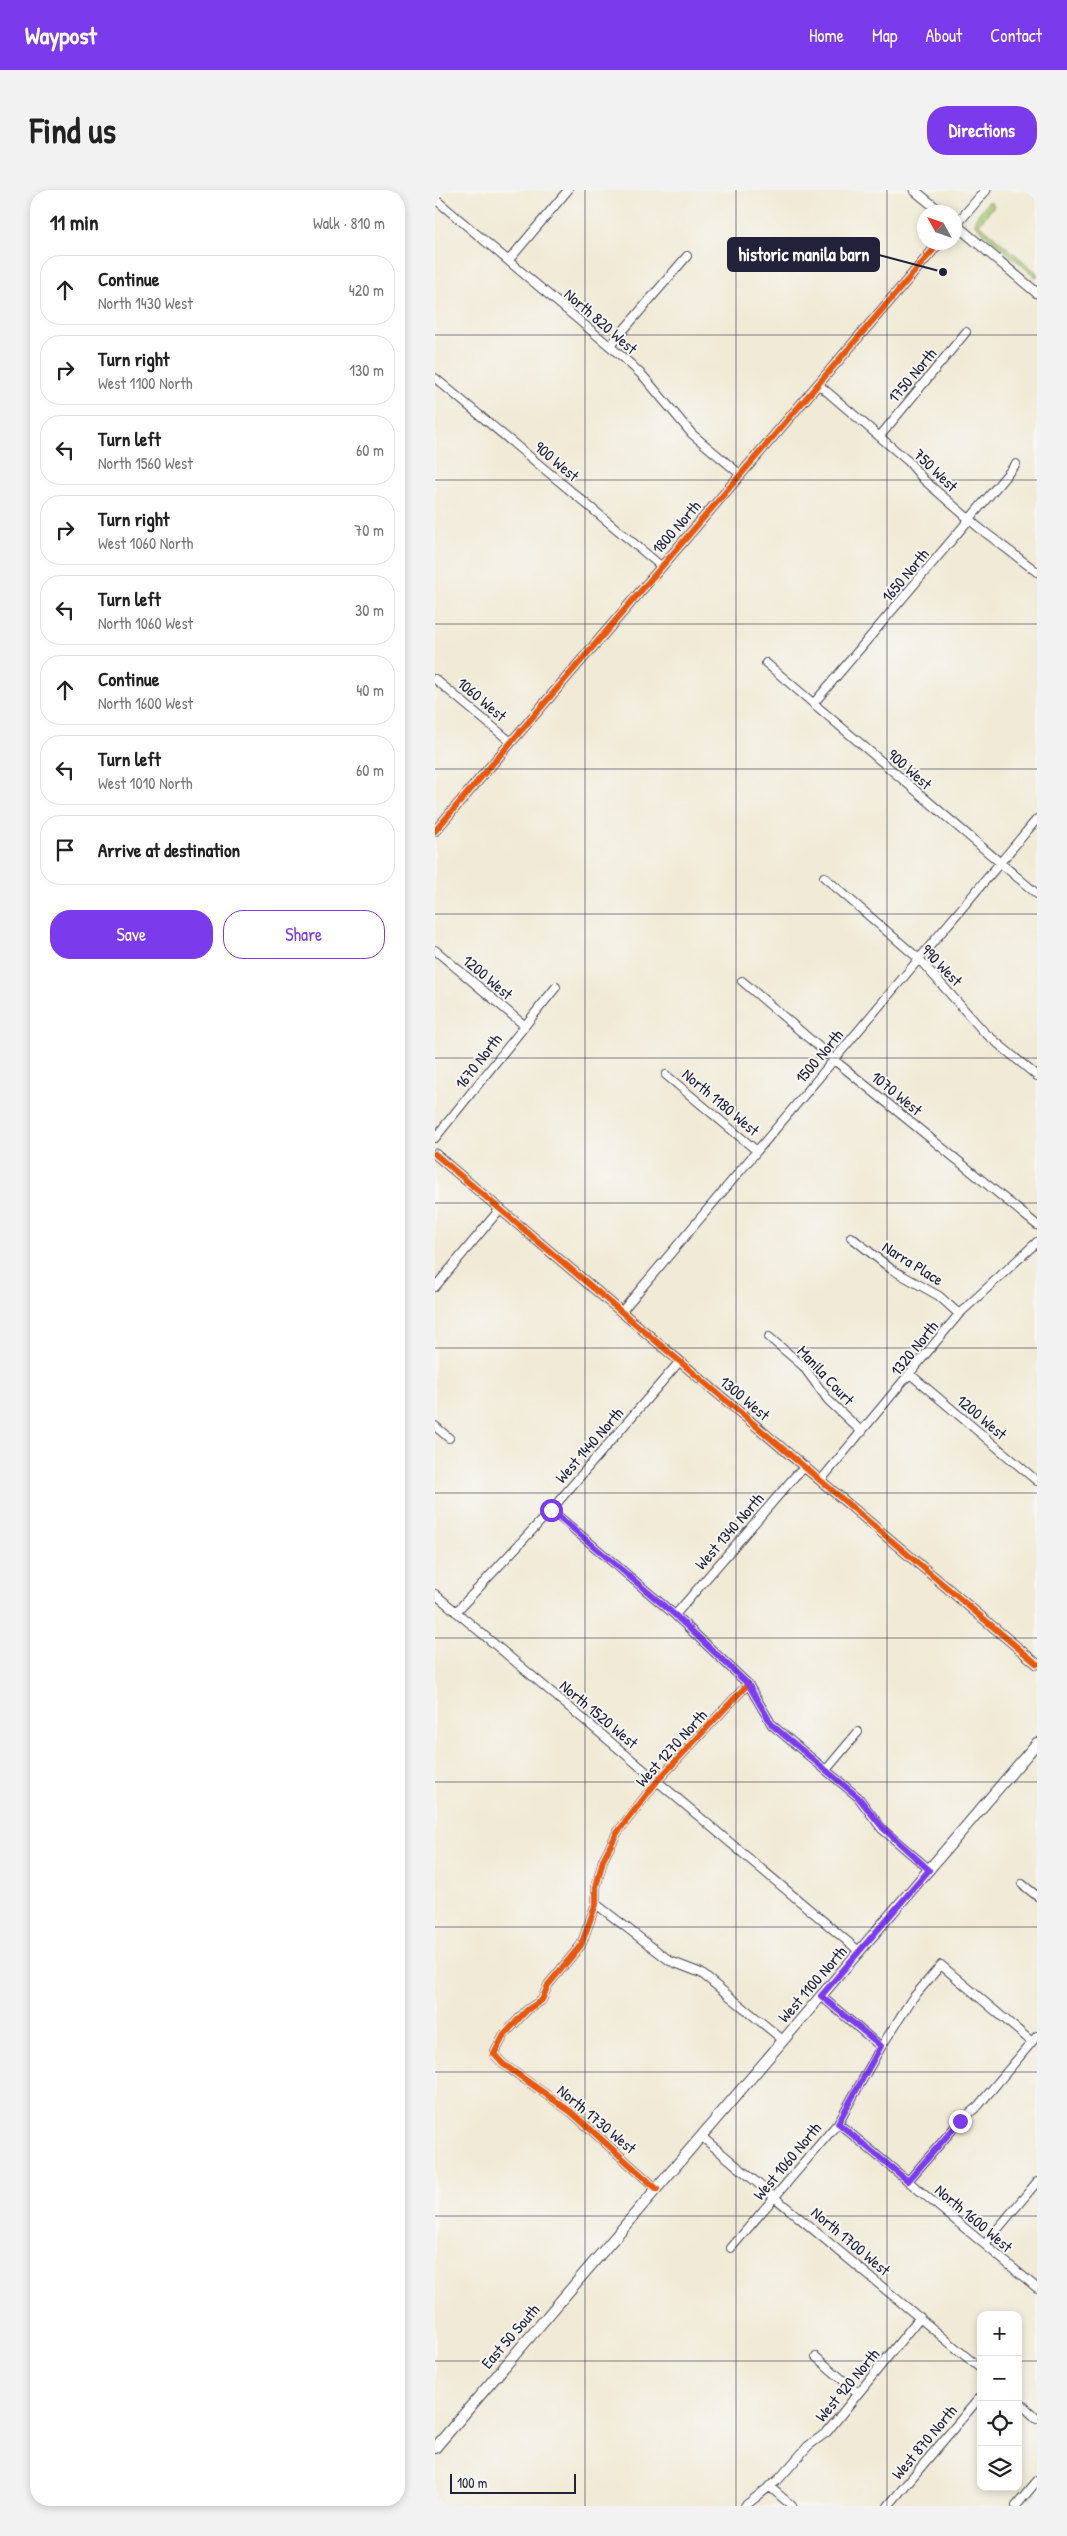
<!DOCTYPE html>
<html lang="en">
<head>
<meta charset="utf-8">
<style>
	:root { --surface:#fff; --page:#f2f2f2; --text:#222; --muted:#767676; --line:#e0e0e0; --accent:#7c3aed }
	body { margin:0; font-family:"Patrick Hand",sans-serif; background:var(--page); color:var(--text) }
	.controls { position:absolute; right:15px; bottom:15px; display:grid; overflow:hidden; border-radius:10px; box-shadow:0 2px 8px #0003 }
	.controls button { width:45px; height:45px; display:grid; place-items:center; padding:0; border:0; border-bottom:1px solid var(--line); background:var(--surface); color:var(--text); font:25px sans-serif }
	.compass { position:absolute; left:482px; top:15px; width:45px; height:45px; border-radius:50%; background:var(--surface); box-shadow:0 2px 8px #0003; rotate:310deg }
	.scale { position:absolute; left:15px; bottom:12px; width:126px; box-sizing:border-box; padding-left:5px; border:2px solid #22223b; border-top:0; font-size:14px; line-height:18px; white-space:nowrap; color:#22223b; -webkit-text-stroke:4px #f6f6f2; paint-order:stroke }
	.stop { position:absolute; width:15px; height:15px; margin:-11px; border:4px solid #7c3aed; border-radius:50%; background:#fff }
	.stop.end { background:#7c3aed; border-color:#fff; box-shadow:0 1px 5px #0008 }
	.list { margin:0; padding:0; list-style:none }
	h2 { display:flex; justify-content:space-between; align-items:center; height:65px; margin:0; padding:0 20px; font-size:21px }
	h2 small { font-size:16px; font-weight:400; color:var(--muted) }
	.list li { display:grid; grid-template-columns:32px 1fr auto; gap:15px; align-items:center; box-sizing:border-box; height:70px; margin:0 10px 10px; padding:0 10px; border:1px solid var(--line); border-radius:20px }
	.list b { display:block; font-size:19px; white-space:nowrap }
	.list p { margin:0; font-size:16px; white-space:nowrap; color:var(--muted) }
	.list em { font-size:16px; font-style:normal; color:var(--muted) }
	.actions { display:flex; gap:10px; padding:15px 20px }
	.actions a { flex:1; padding:11px 0; border:1px solid var(--accent); border-radius:20px; text-align:center; font-size:18px; color:var(--accent) }
	.actions .main { background:var(--accent); color:#fff }
	.icon { flex:none; width:28px; height:28px; fill:none; stroke:currentColor; stroke-width:2; stroke-linecap:round; stroke-linejoin:round }
	.map { position:relative; flex:none; width:602px; height:2316px; overflow:hidden; border-radius:20px }
	header { display:flex; align-items:center; gap:30px; box-sizing:border-box; height:70px; padding:0 25px; background:var(--accent); color:#fff }
	header strong { font-size:24px }
	nav { display:flex; gap:28px; margin-inline-start:auto; font-size:18px }
	.intro { display:flex; align-items:center; justify-content:space-between; box-sizing:border-box; height:120px; padding:0 30px }
	h1 { margin:0; font-size:35px }
	.button { padding:12px 22px; border-radius:20px; background:var(--accent); color:#fff; font-size:18px; font-weight:700 }
	main { display:flex; gap:30px; padding:0 30px }
	aside { flex:1; background:var(--surface); border-radius:20px; box-shadow:0 2px 8px #0003 }
	.map>svg:first-child { display:block }
</style>
</head>
<body>
<header>
<strong>Waypost</strong>
<nav><a>Home</a><a>Map</a><a>About</a><a>Contact</a></nav>
</header>
<div class="intro"><h1>Find us</h1><a class="button">Directions</a></div>
<main>
<aside>
<h2>11 min<small>Walk · 810 m</small></h2>
<ul class="list">
<li><svg class="icon" aria-label="ahead" viewBox="0 0 24 24"><path d="M12 20V5M6 11l6-6 6 6"/></svg><div><b>Continue</b><p>North 1430 West</p></div><em>420 m</em></li>
<li><svg class="icon" aria-label="right" viewBox="0 0 24 24"><path d="M7 20v-9h11M14 6l5 5-5 5"/></svg><div><b>Turn right</b><p>West 1100 North</p></div><em>130 m</em></li>
<li><svg class="icon" aria-label="left" viewBox="0 0 24 24"><path d="M17 20v-9H6M10 6l-5 5 5 5"/></svg><div><b>Turn left</b><p>North 1560 West</p></div><em>60 m</em></li>
<li><svg class="icon" aria-label="right" viewBox="0 0 24 24"><path d="M7 20v-9h11M14 6l5 5-5 5"/></svg><div><b>Turn right</b><p>West 1060 North</p></div><em>70 m</em></li>
<li><svg class="icon" aria-label="left" viewBox="0 0 24 24"><path d="M17 20v-9H6M10 6l-5 5 5 5"/></svg><div><b>Turn left</b><p>North 1060 West</p></div><em>30 m</em></li>
<li><svg class="icon" aria-label="ahead" viewBox="0 0 24 24"><path d="M12 20V5M6 11l6-6 6 6"/></svg><div><b>Continue</b><p>North 1600 West</p></div><em>40 m</em></li>
<li><svg class="icon" aria-label="left" viewBox="0 0 24 24"><path d="M17 20v-9H6M10 6l-5 5 5 5"/></svg><div><b>Turn left</b><p>West 1010 North</p></div><em>60 m</em></li>
<li><svg class="icon" aria-label="arrive" viewBox="0 0 24 24"><path d="M6 21V4h12l-3 4 3 4H6"/></svg><div><b>Arrive at destination</b></div></li>
</ul>
<div class="actions"><a class="main">Save</a><a>Share</a></div>
</aside>
<div class="map">
<svg width="602" height="2316" viewBox="0 0 602 2316">
	<defs>
		<pattern id="grass-dots" width="8" height="8" patternUnits="userSpaceOnUse" patternTransform="scale(1.25)"><rect width="8" height="8" fill="#aecc73"/><path d="M2 2h.1M6 6h.1" fill="none" stroke="#95af64" stroke-width="1.8" stroke-linecap="round"/></pattern>
	</defs>
	<rect width="100%" height="100%" fill="#f6f6f2"/>
	<filter id="ink" filterUnits="userSpaceOnUse"><feTurbulence type="fractalNoise" baseFrequency=".02" numOctaves="2"/><feDisplacementMap in="SourceGraphic" scale="10" xChannelSelector="R" yChannelSelector="G"/><feConvolveMatrix kernelMatrix="1 2 1 2 8 2 1 2 1" color-interpolation-filters="sRGB"/></filter>
	<filter id="wash" filterUnits="userSpaceOnUse"><feTurbulence type="fractalNoise" baseFrequency=".0096" numOctaves="4" result="noise"/><feDisplacementMap in="SourceGraphic" scale="20" xChannelSelector="R" yChannelSelector="G"/><feGaussianBlur stdDeviation="1.12" result="paint"/><feColorMatrix in="noise" values="0 0 0 0 0 0 0 0 0 0 0 0 0 0 0 0 0 1.4 0 .05"/><feComposite in="paint" operator="in"/></filter>
	<g filter="url(#wash)">
		<rect width="100%" height="100%" fill="#f1ead6"/>
		<path fill="url(#grass-dots)" stroke="#687757" d="M553,12H557L559,16L544,34L602,83V88L540,35V29Z"/>
	</g>
	<g filter="url(#ink)">
		<g fill="none" stroke-linecap="round" stroke-linejoin="round">
			<g stroke="#414052" stroke-width="10">
				<path id="minor" d="M0,9L190,169L209,187L257,244L305,284
					M74,70L133,0
					M175,156L252,66
					M0,188L226,376
					M383,194L474,272L489,290L543,337L602,382
					M445,246L531,142
					M331,473L602,704
					M0,489L76,552
					M379,513L581,274
					M389,687L484,769L549,842L602,886
					M0,760L89,835
					M307,791L398,869L602,1035
					M231,885L322,961
					M0,948L121,797
					M416,1047L456,1079L504,1106L524,1124
					M0,1097L65,1019
					M187,1121L602,629
					M334,1147L368,1176L393,1210L427,1242
					M475,1184L602,1291
					M0,1236L14,1248
					M386,1290L524,1124L602,1052
					M116,1320L240,1425L313,1494L337,1535L423,1607L447,1639L495,1680
					M0,1404L425,1762
					M21,1422L116,1320L245,1171
					M240,1425L361,1285L371,1277
					M391,1580L423,1542
					M587,1694L602,1706
					M161,1714L235,1771L266,1783L348,1850
					M386,1806L446,1857
					M403,1933L602,2098
					M267,1947L546,2179
					M473,1991L525,1931L543,1916L602,1846
					M222,1999L136,1922L68,1874L59,1864L69,1845L92,1820L107,1810L113,1795L146,1755L161,1714V1697L168,1670L182,1643L223,1590L313,1494
					M550,2054L602,1992
					M296,2058L403,1933L446,1857L477,1809L506,1775L597,1852
					M381,2167L423,2203
					M583,2211L602,2229
					M334,2296L357,2316
					M310,2316L344,2289L373,2256L392,2242L485,2127
					M453,2316L546,2206
					M581,2316L602,2291"/>
			</g>
			<g stroke="#414052" stroke-width="11">
				<path id="tertiary" d="M479,0L506,22
					M520,34L602,103
					M520,36L551,0
					M0,641L505,52
					M0,964L602,1474"/>
			</g>
			<g stroke="#414052" stroke-width="12">
				<path id="secondary" d="M0,2258L602,1553"/>
			</g>
			<use href="#minor" stroke="#fff" stroke-width="8"/>
			<use href="#tertiary" stroke="#fff" stroke-width="9"/>
			<use href="#secondary" stroke="#fff" stroke-width="10"/>
			<g stroke="#f6f6f2" stroke-width="9">
				<path id="cycleway" d="M0,641L505,52
					M0,964L602,1474
					M222,1999L136,1922L68,1874L59,1864L69,1845L92,1820L107,1810L113,1795L146,1755L161,1714V1697L168,1670L182,1643L223,1590L313,1494"/>
			</g>
			<use href="#cycleway" stroke="#e8590c" stroke-width="6"/>
		</g>
	</g>
	<g fill="none" stroke-linecap="round" stroke-linejoin="round" filter="url(#ink)">
		<path stroke="#7c3aed" stroke-width="6" d="M116,1320L240,1425L313,1494L337,1535L423,1607L448,1638L494,1680L386,1806L446,1856L403,1933L473,1991L525,1931"/>
	</g>
	<path fill="none" stroke="#22223b" stroke-width="1" stroke-opacity="0.55" d="M150,0V2316M301,0V2316M452,0V2316M0,145H602M0,290H602M0,434H602M0,579H602M0,724H602M0,868H602M0,1013H602M0,1158H602M0,1303H602M0,1448H602M0,1592H602M0,1737H602M0,1882H602M0,2026H602M0,2171H546M583,2171H602"/>
	<g text-anchor="middle" stroke-width="4" stroke-linejoin="round" paint-order="stroke">
		<g font-size="16" fill="#22223b" stroke="#f6f6f2">
			<text transform="translate(166 131) rotate(41)" y="6">North 820 West</text>
			<text transform="translate(477 185) rotate(-50)" y="6">1750 North</text>
			<text transform="translate(122 271) rotate(40)" y="6">900 West</text>
			<text transform="translate(501 280) rotate(44)" y="6">750 West</text>
			<text transform="translate(241 337) rotate(-49)" y="6">1800 North</text>
			<text transform="translate(470 385) rotate(-50)" y="6">1650 North</text>
			<text transform="translate(47 509) rotate(40)" y="6">1060 West</text>
			<text transform="translate(475 579) rotate(41)" y="6">900 West</text>
			<text transform="translate(507 775) rotate(46)" y="6">990 West</text>
			<text transform="translate(53 787) rotate(40)" y="6">1200 West</text>
			<text transform="translate(384 866) rotate(-50)" y="6">1500 North</text>
			<text transform="translate(43 871) rotate(-52)" y="6">1670 North</text>
			<text transform="translate(462 903) rotate(39)" y="6">1070 West</text>
			<text transform="translate(286 912) rotate(40)" y="6">North 1180 West</text>
			<text transform="translate(478 1073) rotate(32)" y="6">Narra Place</text>
			<text transform="translate(479 1158) rotate(-51)" y="6">1320 North</text>
			<text transform="translate(391 1185) rotate(47)" y="6">Manila Court</text>
			<text transform="translate(310 1208) rotate(40)" y="6">1300 West</text>
			<text transform="translate(547 1227) rotate(40)" y="6">1200 West</text>
			<text transform="translate(154 1255) rotate(-49)" y="6">West 1440 North</text>
			<text transform="translate(294 1341) rotate(-49)" y="6">West 1340 North</text>
			<text transform="translate(164 1524) rotate(40)" y="6">North 1520 West</text>
			<text transform="translate(236 1558) rotate(-48)" y="6">West 1270 North</text>
			<text transform="translate(377 1794) rotate(-49)" y="6">West 1100 North</text>
			<text transform="translate(162 1929) rotate(40)" y="6">North 1730 West</text>
			<text transform="translate(352 1971) rotate(-50)" y="6">West 1060 North</text>
			<text transform="translate(539 2028) rotate(40)" y="6">North 1600 West</text>
			<text transform="translate(416 2051) rotate(40)" y="6">North 1700 West</text>
			<text transform="translate(75 2146) rotate(-49)" y="6">East 50 South</text>
			<text transform="translate(412 2195) rotate(-50)" y="6">West 920 North</text>
			<text transform="translate(489 2252) rotate(-50)" y="6">West 870 North</text>
		</g>
	</g>
	<path fill="none" stroke="#22223b" stroke-width="2" d="M508 82L444 65"/>
	<circle fill="#22223b" stroke="#f6f6f2" stroke-width="2" cx="508" cy="82" r="5"/>
	<rect fill="#22223b" stroke="#22223b" stroke-width="2" x="293" y="48" width="151" height="33" rx="5"/>
	<g font-size="18" text-anchor="middle" font-weight="bold" fill="#fff">
		<text x="369" y="71">historic manila barn</text>
	</g>
</svg>
<div class="controls">
<button>+</button>
<button>−</button>
<button><svg class="icon" aria-label="locate" viewBox="0 0 24 24"><circle cx="12" cy="12" r="6"/><path d="M12 2v4M12 18v4M2 12h4M18 12h4"/></svg></button>
<button><svg class="icon" aria-label="layers" viewBox="0 0 24 24"><path d="M12 4l9 5-9 5-9-5zM3 14l9 5 9-5"/></svg></button>
</div>
<svg class="compass" viewBox="-18 -18 36 36"><path d="M0-13l5 13h-10z" fill="#e53935"/><path d="M0 13l5-13h-10z" fill="#767676"/></svg>
<div class="scale">100 m</div>
<div class="stop" style="left:116px;top:1320px"></div>
<div class="stop end" style="left:525px;top:1931px"></div>
</div>
</main>
</body>
</html>
